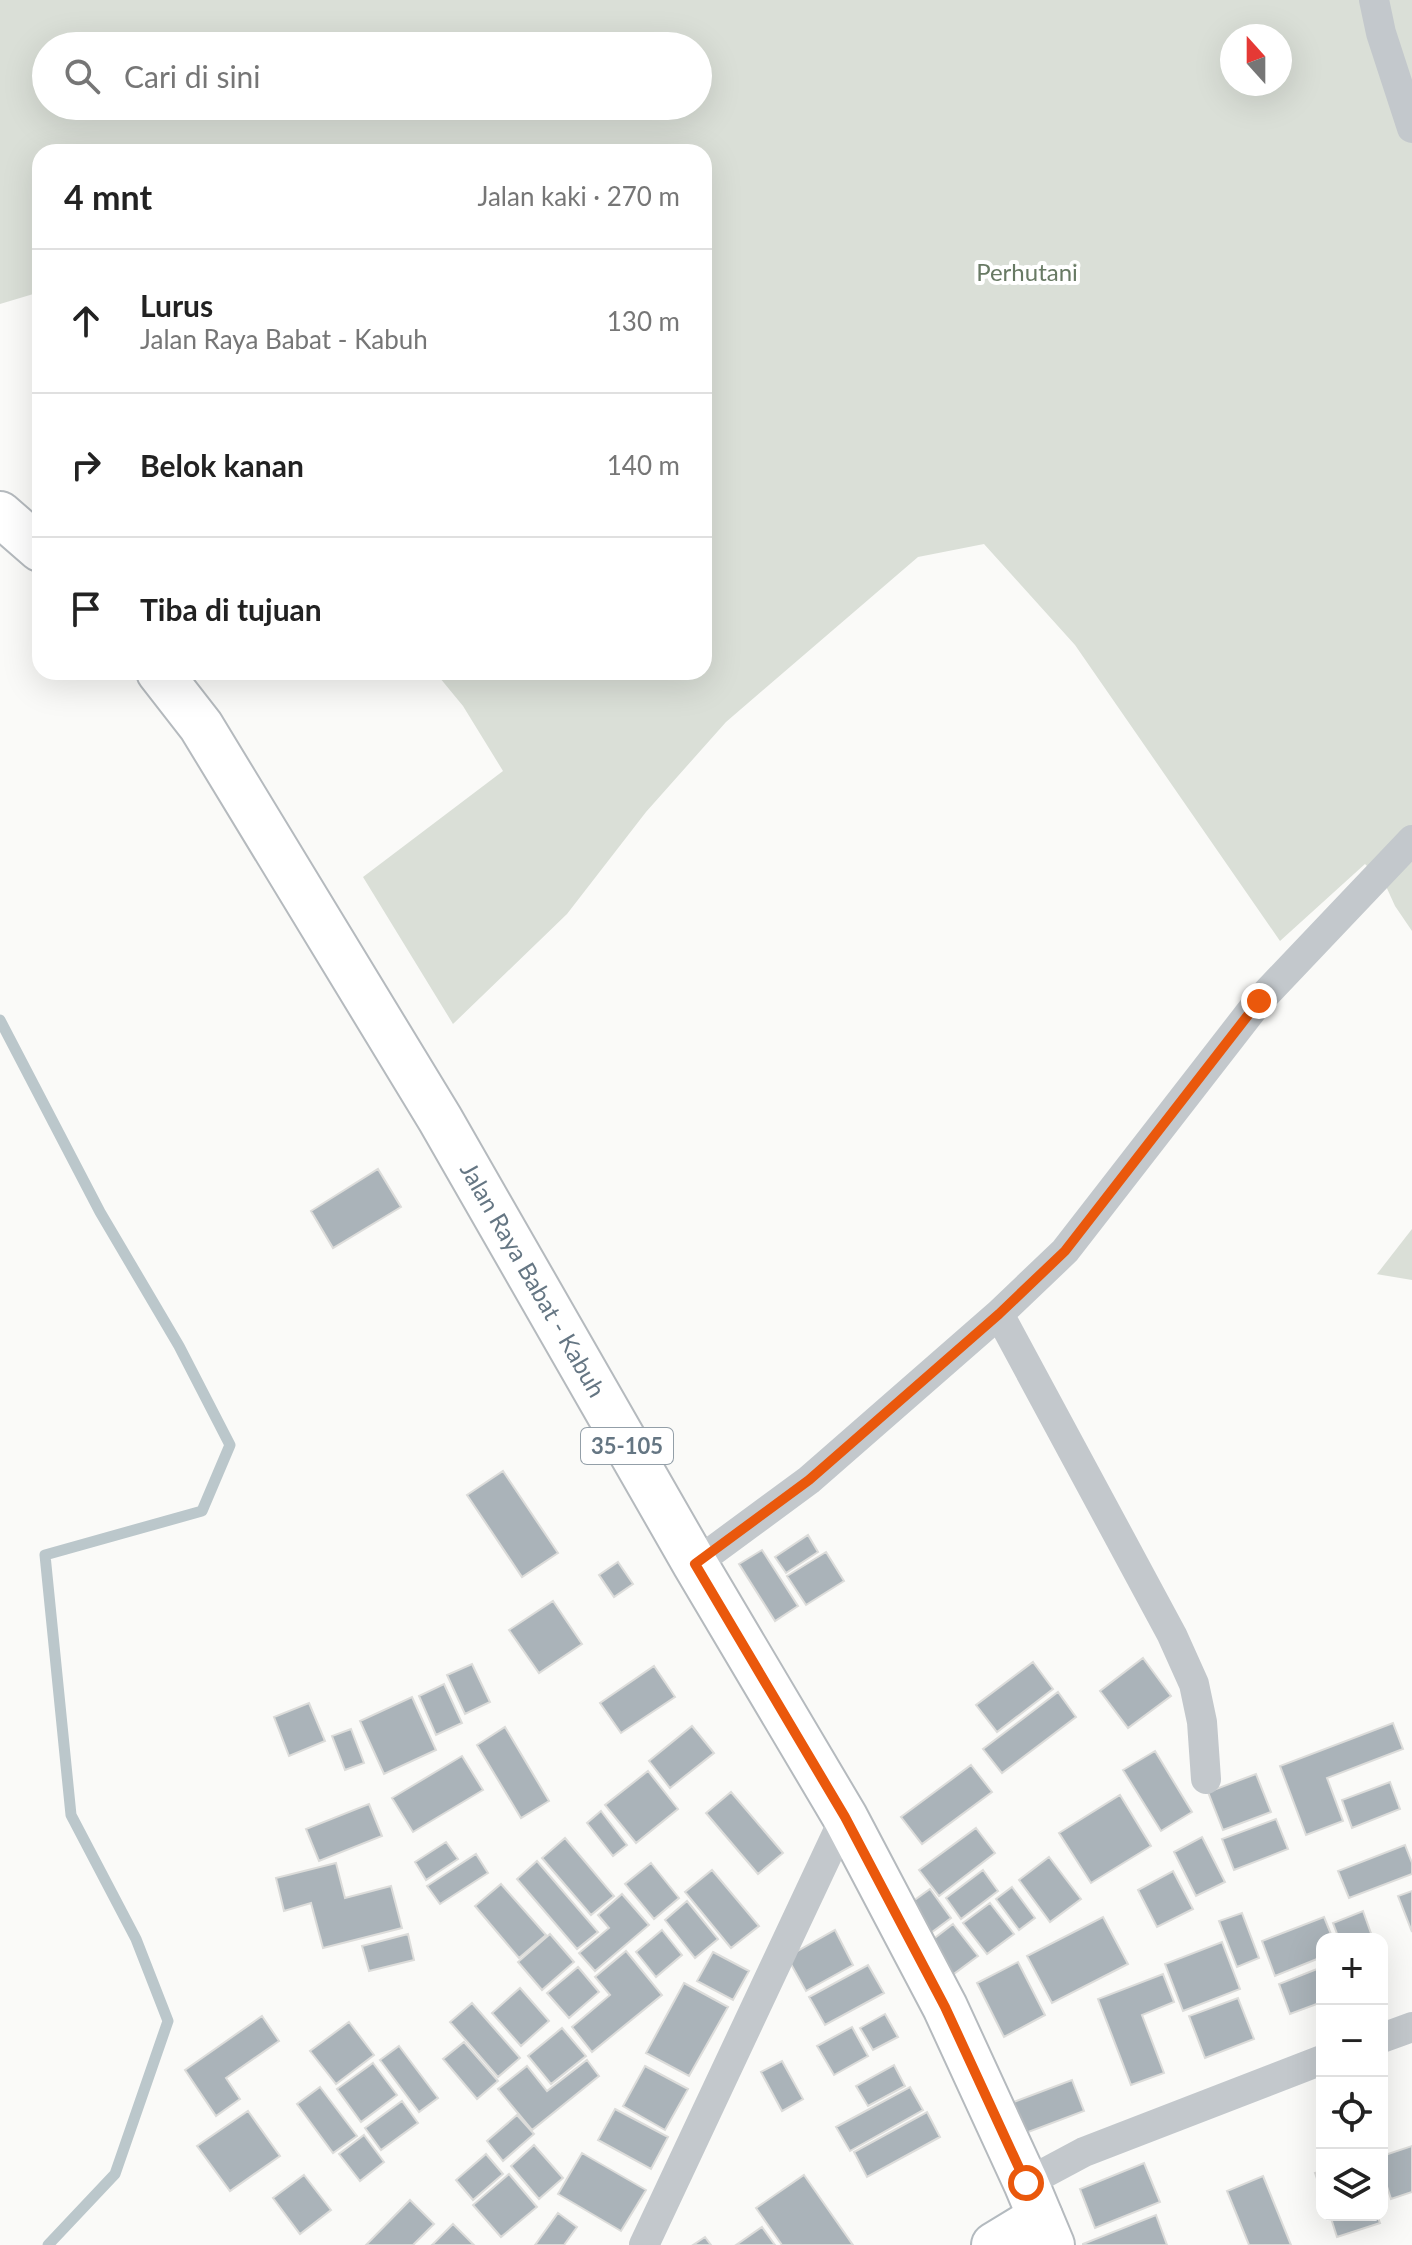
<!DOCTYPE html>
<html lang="id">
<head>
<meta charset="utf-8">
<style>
	:root { --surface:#fff; --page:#f6f6f6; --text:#222; --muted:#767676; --line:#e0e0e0 }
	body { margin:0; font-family:Lato,sans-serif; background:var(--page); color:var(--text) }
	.controls { position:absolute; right:24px; bottom:24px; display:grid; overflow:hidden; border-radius:16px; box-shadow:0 8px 32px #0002 }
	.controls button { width:72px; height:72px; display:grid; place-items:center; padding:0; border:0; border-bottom:2px solid var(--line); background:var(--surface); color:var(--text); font:40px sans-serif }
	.compass { position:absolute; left:1220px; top:24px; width:72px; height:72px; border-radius:50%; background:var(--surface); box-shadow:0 8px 32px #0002; rotate:339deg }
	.stop { position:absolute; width:24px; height:24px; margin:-18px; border:6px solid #ea580c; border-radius:50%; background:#fff }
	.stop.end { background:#ea580c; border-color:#fff; box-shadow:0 2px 8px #0008 }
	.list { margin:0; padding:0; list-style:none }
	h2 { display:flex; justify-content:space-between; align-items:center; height:104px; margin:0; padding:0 32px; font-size:34px }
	h2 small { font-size:26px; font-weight:400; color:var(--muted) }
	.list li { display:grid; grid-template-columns:52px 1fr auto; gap:24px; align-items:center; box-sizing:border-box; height:144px; padding:0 32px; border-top:2px solid var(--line) }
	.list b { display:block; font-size:30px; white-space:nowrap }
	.list p { margin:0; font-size:26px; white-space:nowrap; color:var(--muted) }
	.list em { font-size:26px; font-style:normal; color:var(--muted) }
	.icon { flex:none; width:44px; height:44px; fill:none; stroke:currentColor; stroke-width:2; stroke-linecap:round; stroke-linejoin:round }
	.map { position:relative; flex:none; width:1412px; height:2245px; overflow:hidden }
	.search { position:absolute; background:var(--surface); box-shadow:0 8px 32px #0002; left:32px; top:32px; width:680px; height:88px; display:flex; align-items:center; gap:20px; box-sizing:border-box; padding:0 28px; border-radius:44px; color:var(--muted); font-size:30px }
	.panel { position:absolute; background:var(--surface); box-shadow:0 8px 32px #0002; left:32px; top:144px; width:680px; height:536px; border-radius:24px }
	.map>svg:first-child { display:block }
</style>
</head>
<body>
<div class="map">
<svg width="1412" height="2245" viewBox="0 0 1412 2245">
	<rect width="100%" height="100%" fill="#fafaf8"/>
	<path fill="#dadfd7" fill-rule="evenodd" d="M0,0H1412V931L1395,906L1385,884L1365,864L1280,941L1075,645L984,544L918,557L726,722L646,812L567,914L453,1024L363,877L503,771L463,706L435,672H704V152H40V292L0,304ZM1232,36H1280V84H1232ZM46,46H698V106H46Z
		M1412,1229V1280L1376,1274H1377Z"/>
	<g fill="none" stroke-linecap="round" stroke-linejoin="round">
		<path stroke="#bbc7cb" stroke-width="11" d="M0,1020L100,1212L179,1346L230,1445L202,1511L45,1555L71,1815L136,1939L168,2021L115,2174L48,2245"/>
	</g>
	<path fill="#aab3b9" stroke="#dcdcda" stroke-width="2" d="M378,1169L401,1207L333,1248L311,1211Z
		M503,1471L558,1553L522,1577L467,1495Z
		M808,1535L818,1552L786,1573L775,1557Z
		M762,1550L798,1606L775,1621L739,1564Z
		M826,1552L844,1581L806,1605L787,1576Z
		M618,1562L633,1584L614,1597L599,1575Z
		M553,1601L582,1644L539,1673L509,1630Z
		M1143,1658L1171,1696L1128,1728L1100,1691Z
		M1033,1662L1053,1689L997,1732L976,1705Z
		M472,1664L490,1702L465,1714L447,1675Z
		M654,1666L675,1697L621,1733L600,1703Z
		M444,1684L462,1723L436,1735L419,1696Z
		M1058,1692L1076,1717L1002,1773L983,1749Z
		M412,1697L436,1750L384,1774L360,1721Z
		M309,1703L325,1741L289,1756L274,1717Z
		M1393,1723L1403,1749L1327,1778L1343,1821L1306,1835L1280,1766Z
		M692,1726L714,1753L670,1788L649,1761Z
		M505,1727L549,1801L521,1818L477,1745Z
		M351,1729L364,1763L345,1770L332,1736Z
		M1155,1751L1192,1812L1161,1831L1123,1770Z
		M462,1756L483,1790L413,1832L392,1798Z
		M971,1765L992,1792L922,1844L901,1817Z
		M648,1771L678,1809L636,1843L605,1805Z
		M1256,1774L1271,1812L1223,1830L1208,1792Z
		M1390,1782L1400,1809L1352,1828L1342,1800Z
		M731,1792L783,1853L758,1874L706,1813Z
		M1120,1795L1151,1846L1091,1883L1059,1833Z
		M369,1804L382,1836L319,1861L306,1829Z
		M601,1811L627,1845L613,1856L587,1823Z
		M1276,1819L1288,1849L1234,1870L1222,1839Z
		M976,1828L995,1853L939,1896L919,1870Z
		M1202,1837L1225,1882L1196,1896L1174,1852Z
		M565,1838L614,1896L591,1915L542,1858Z
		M446,1842L458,1859L426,1880L415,1862Z
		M1405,1845L1412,1863V1874L1349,1898L1338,1871Z
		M476,1854L488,1873L440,1904L427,1886Z
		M1049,1857L1081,1899L1050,1922L1019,1880Z
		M537,1861L598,1932L577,1949L517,1879Z
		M336,1863L345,1898L391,1886L402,1928L323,1948L311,1903L284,1911L276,1878Z
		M651,1863L679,1898L654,1919L625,1884Z
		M712,1870L759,1926L731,1948L685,1892Z
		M983,1870L998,1891L961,1919L946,1898Z
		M1173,1871L1193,1909L1157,1927L1138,1890Z
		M501,1884L546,1935L519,1958L475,1906Z
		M1012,1887L1035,1918L1019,1930L996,1899Z
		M930,1889L951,1918L920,1941L898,1912Z
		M1412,1891V1932L1398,1896Z
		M622,1894L649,1925L595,1971L579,1953L609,1928L598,1915Z
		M687,1901L718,1939L695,1958L665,1920Z
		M990,1903L1014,1934L987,1954L963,1923Z
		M1363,1911L1373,1939H1339L1333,1923Z
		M1242,1913L1259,1958L1237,1967L1219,1921Z
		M1103,1917L1128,1964L1052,2003L1027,1956Z
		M1324,1917L1333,1939H1322V1957L1275,1976L1262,1941Z
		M953,1924L978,1956L951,1976L927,1944Z
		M662,1930L682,1955L656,1977L636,1952Z
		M835,1930L853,1965L806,1991L787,1957Z
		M408,1934L414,1960L369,1971L362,1946Z
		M550,1934L574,1962L542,1990L518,1962Z
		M1222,1942L1240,1989L1183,2011L1165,1964Z
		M626,1951L662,1995L592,2052L572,2027L610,1995L595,1977Z
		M713,1952L749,1971L733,2000L697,1981Z
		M1018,1962L1045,2015L1004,2037L977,1983Z
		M868,1965L884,1993L825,2025L809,1997Z
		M578,1967L599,1992L569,2018L547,1993Z
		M1322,1967V2002L1290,2014L1279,1984Z
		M1163,1974L1174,2002L1142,2015L1164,2073L1131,2085L1098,1999Z
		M684,1983L728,2007L689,2076L646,2053Z
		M520,1988L549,2021L521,2046L492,2013Z
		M1238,1998L1254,2039L1205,2058L1189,2016Z
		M472,2003L520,2058L498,2077L450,2022Z
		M885,2014L898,2037L873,2050L860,2028Z
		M262,2016L279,2041L226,2078L240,2099L216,2116L185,2070Z
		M349,2022L374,2055L336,2084L310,2051Z
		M852,2027L868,2056L834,2075L817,2046Z
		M562,2028L586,2056L551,2084L528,2056Z
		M464,2042L498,2081L477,2099L443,2059Z
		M399,2046L438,2098L419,2112L380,2060Z
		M587,2060L599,2076L532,2130L498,2089L527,2066L547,2091Z
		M782,2061L803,2099L782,2111L761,2072Z
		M373,2063L397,2095L361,2122L337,2089Z
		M894,2065L905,2086L868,2106L856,2086Z
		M645,2066L688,2089L665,2130L623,2106Z
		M1072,2080L1084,2111L1023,2134L1011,2103Z
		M320,2087L357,2136L333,2153L297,2104Z
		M910,2087L923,2110L850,2151L836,2127Z
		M402,2101L418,2123L381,2150L365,2128Z
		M615,2109L668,2137L651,2169L598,2140Z
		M248,2111L280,2156L230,2191L197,2146Z
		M927,2112L940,2137L867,2177L854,2152Z
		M517,2115L534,2134L503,2161L487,2141Z
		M364,2135L384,2162L360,2181L339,2154Z
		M534,2145L563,2178L539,2199L511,2166Z
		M1412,2146V2192L1391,2199L1382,2171V2156Z
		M582,2153L646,2190L621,2231L558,2194Z
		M486,2154L503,2174L473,2200L456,2180Z
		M1144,2163L1160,2202L1095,2228L1080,2189Z
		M1322,2171V2193L1315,2173Z
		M509,2174L537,2207L501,2237L473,2205Z
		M304,2175L331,2210L300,2234L273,2198Z
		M804,2175L853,2245H782L756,2208Z
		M1263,2176L1291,2245H1249L1227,2191Z
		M410,2200L434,2224L413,2245H366Z
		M558,2213L577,2227L564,2245H535Z
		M1156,2215L1167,2245H1083V2244Z
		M1330,2215H1377L1380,2223L1337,2237Z
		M453,2224L474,2245H432Z
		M762,2227L775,2245H736Z
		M705,2237L711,2245H693Z"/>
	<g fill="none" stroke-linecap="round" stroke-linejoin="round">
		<g stroke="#b3babf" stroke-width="48">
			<path id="secondary" d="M994,2245L1040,2217"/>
		</g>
		<g stroke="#b5babe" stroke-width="48">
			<g id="primary">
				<path d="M0,514L40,549"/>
				<path id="s1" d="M159,672L201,726L440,1119L695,1564L845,1817L945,2007L1026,2183L1052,2245"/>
			</g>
		</g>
		<path stroke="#c3c8cc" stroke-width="30" d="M1374,0L1381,33L1412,128
			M999,1314L1172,1635L1194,1684L1202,1722L1206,1779
			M695,1564L809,1480L999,1314L1065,1251L1259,1001L1412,840
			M1382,2038L1412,2027
			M1026,2183L1084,2152L1322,2060
			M644,2245L845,1817"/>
		<use href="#secondary" stroke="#fff" stroke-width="44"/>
		<use href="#primary" stroke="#fff" stroke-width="44"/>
	</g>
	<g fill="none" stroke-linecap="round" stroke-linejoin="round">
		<path stroke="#ea580c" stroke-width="10" d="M1026,2183L945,2007L845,1817L695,1564L809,1480L999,1314L1065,1251L1259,1001"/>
	</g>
	<g text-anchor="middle" stroke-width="8" stroke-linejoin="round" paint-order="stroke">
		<rect fill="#fff" stroke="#939fa8" stroke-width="2" x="581" y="1428" width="92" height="36" rx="6"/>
		<g font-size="22" font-weight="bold" fill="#657683">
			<text x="627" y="1454">35-105</text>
		</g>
		<g font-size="24" fill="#687a64" stroke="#fff">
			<text x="1027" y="281">Perhutani</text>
		</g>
		<g font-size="24" fill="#657683" stroke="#fff">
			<text dy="8" stroke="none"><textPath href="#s1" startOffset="714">Jalan Raya Babat - Kabuh</textPath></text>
		</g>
	</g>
</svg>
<div class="controls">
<button>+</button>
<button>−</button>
<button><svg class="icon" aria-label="locate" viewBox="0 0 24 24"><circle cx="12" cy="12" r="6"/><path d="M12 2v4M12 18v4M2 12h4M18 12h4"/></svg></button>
<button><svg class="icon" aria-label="layers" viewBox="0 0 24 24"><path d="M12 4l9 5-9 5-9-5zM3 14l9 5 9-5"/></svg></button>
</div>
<svg class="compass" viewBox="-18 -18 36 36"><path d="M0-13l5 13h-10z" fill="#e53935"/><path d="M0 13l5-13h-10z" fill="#767676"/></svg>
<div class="stop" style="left:1026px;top:2183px"></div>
<div class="stop end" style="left:1259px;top:1001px"></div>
<div class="search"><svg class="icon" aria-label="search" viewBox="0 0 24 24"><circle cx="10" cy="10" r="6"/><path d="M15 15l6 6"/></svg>Cari di sini</div>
<section class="panel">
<h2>4 mnt<small>Jalan kaki · 270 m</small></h2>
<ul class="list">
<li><svg class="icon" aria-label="ahead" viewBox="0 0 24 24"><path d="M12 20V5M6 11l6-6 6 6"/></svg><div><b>Lurus</b><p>Jalan Raya Babat - Kabuh</p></div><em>130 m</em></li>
<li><svg class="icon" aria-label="right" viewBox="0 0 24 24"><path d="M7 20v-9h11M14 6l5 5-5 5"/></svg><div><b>Belok kanan</b></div><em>140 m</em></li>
<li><svg class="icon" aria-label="arrive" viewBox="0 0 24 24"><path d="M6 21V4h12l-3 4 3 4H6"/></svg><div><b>Tiba di tujuan</b></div></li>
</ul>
</section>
</div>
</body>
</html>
